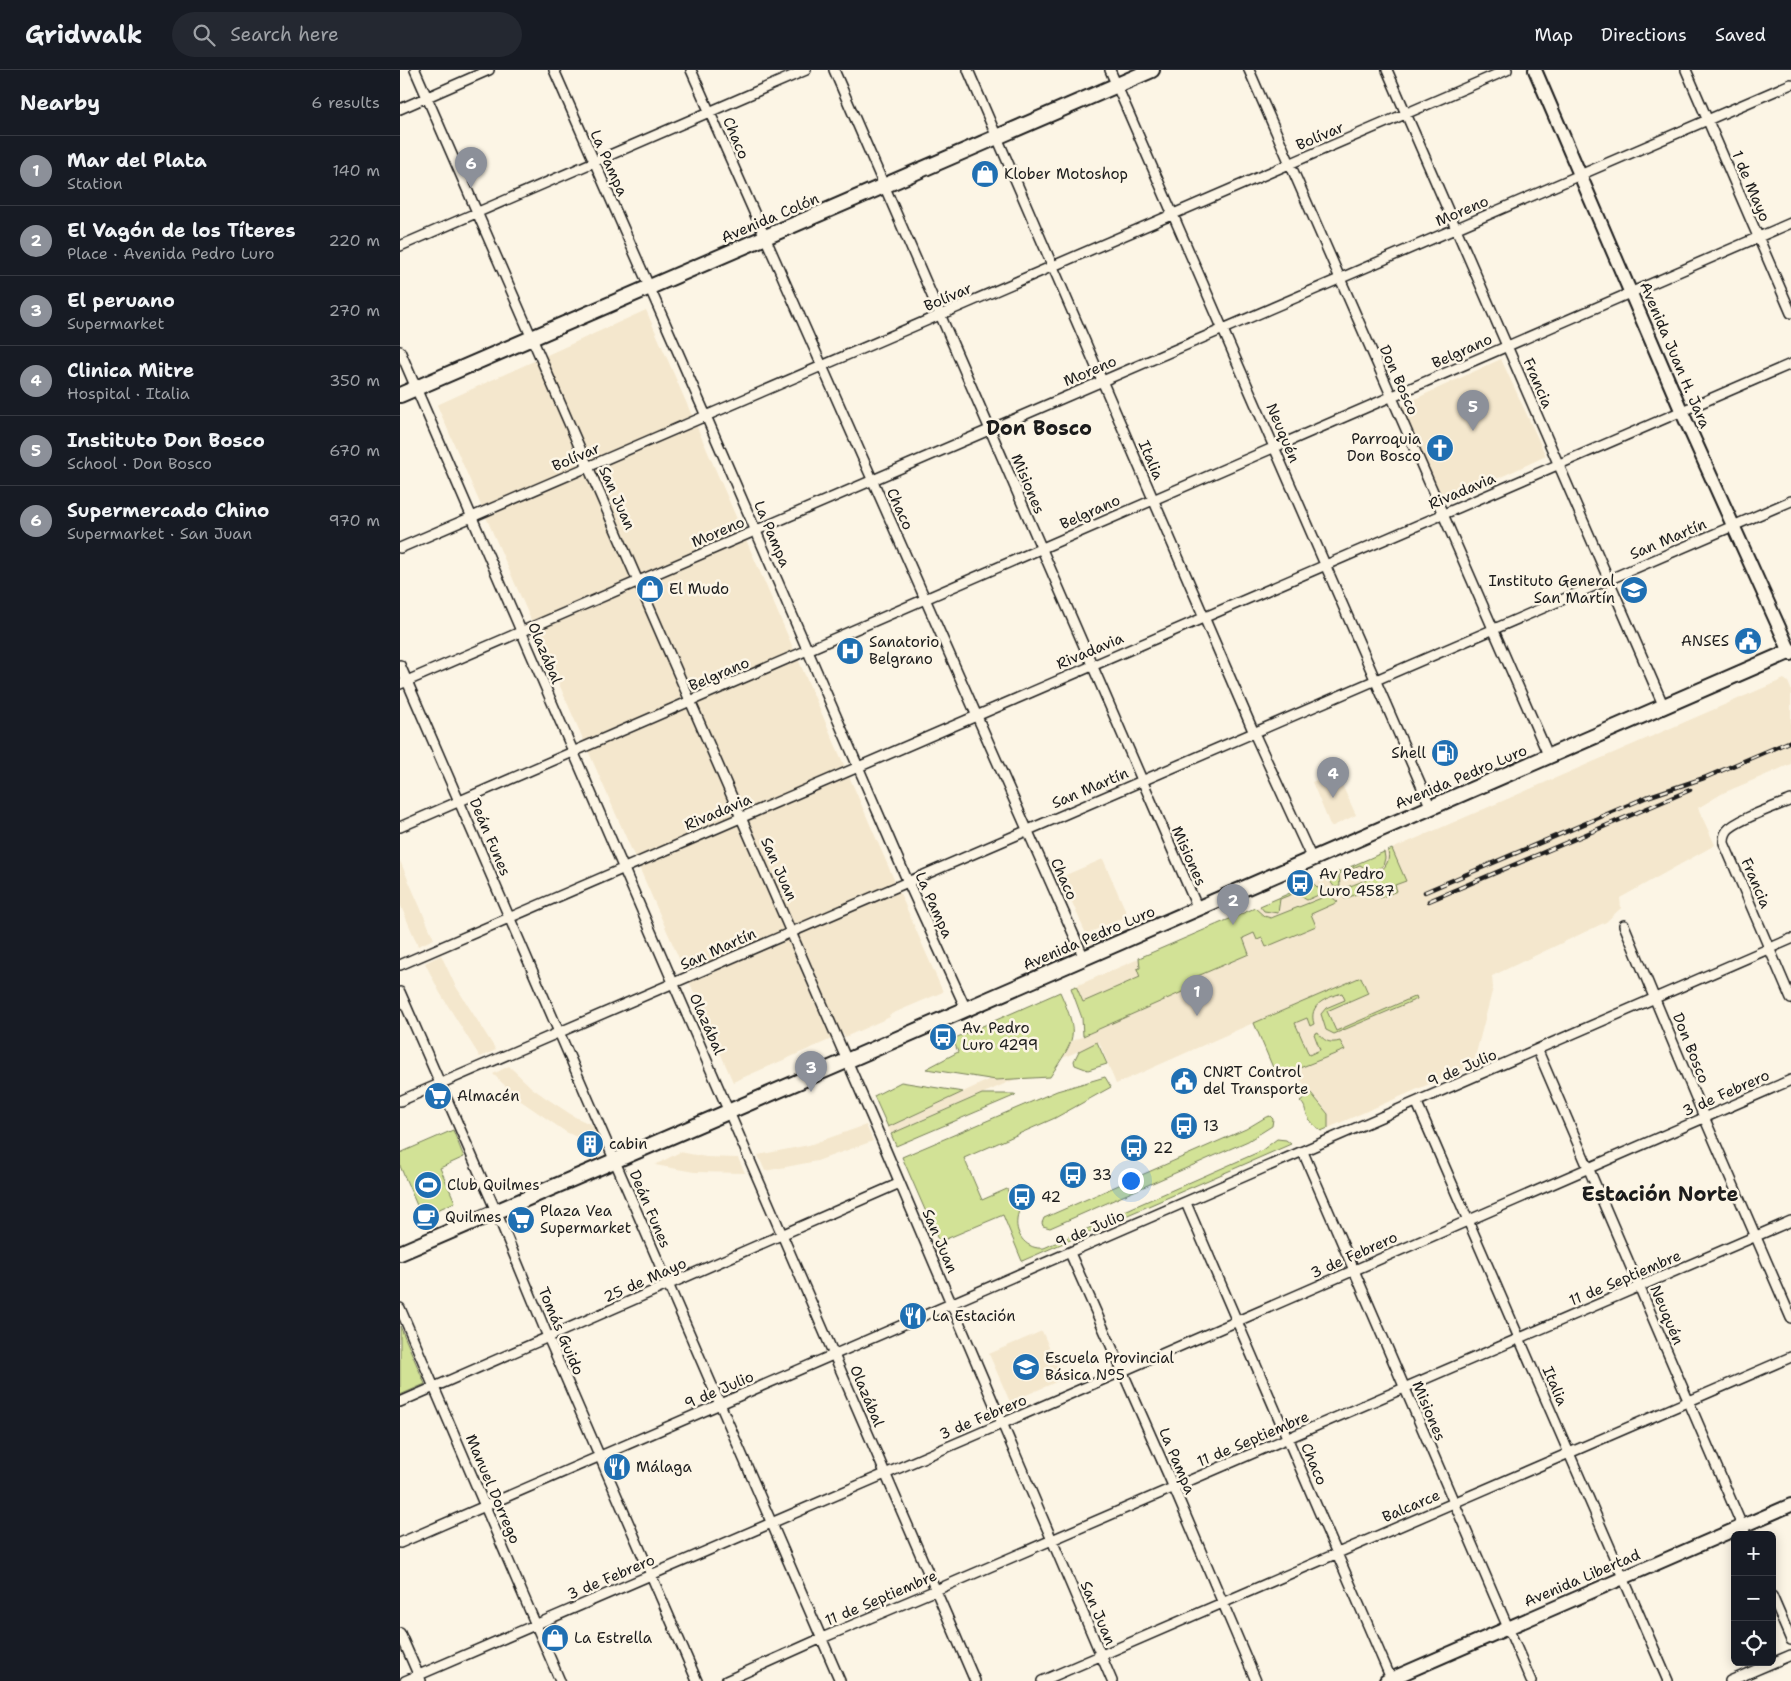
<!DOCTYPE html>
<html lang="en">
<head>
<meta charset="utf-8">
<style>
	:root { --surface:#171b24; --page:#242831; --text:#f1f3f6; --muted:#9ea1a6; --line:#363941; --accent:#8c9099 }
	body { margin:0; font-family:"Shantell Sans",sans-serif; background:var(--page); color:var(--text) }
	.controls { position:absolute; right:15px; bottom:15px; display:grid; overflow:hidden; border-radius:8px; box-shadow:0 2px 12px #0003 }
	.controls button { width:45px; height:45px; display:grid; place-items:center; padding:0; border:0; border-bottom:1px solid var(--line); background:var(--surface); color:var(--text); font:25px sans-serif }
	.you { position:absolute; left:730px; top:1110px; width:18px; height:18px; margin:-12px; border:4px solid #fff; border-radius:50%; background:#1a73e8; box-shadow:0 0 0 8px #1a73e833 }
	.badge { display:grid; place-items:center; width:32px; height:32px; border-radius:50%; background:var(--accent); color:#fff; font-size:16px; font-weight:700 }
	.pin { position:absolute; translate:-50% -41px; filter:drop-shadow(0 1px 2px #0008) }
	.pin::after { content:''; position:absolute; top:26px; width:18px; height:15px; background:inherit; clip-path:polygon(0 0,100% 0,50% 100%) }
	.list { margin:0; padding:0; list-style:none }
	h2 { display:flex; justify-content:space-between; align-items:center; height:65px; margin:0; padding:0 20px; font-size:21px }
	h2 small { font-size:16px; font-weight:400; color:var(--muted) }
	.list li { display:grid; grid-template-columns:32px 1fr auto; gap:15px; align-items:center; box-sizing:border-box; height:70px; padding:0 20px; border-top:1px solid var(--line) }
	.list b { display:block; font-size:19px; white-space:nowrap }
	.list p { margin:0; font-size:16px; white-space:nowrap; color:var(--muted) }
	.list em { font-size:16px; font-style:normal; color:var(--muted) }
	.icon { flex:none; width:28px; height:28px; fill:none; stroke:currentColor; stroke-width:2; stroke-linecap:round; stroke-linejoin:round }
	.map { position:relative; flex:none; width:1391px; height:1611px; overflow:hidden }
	header { display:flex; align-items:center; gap:30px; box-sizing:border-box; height:70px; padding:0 25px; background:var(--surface); border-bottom:1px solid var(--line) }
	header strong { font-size:24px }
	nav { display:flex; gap:28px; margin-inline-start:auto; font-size:18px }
	.search { width:350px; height:45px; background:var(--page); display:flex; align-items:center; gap:12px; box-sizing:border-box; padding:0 18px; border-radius:28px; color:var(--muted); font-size:19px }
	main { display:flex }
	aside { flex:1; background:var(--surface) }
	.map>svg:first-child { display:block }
</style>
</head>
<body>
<header>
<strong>Gridwalk</strong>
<div class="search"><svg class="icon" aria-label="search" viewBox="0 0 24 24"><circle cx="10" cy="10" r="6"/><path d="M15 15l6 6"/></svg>Search here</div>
<nav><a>Map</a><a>Directions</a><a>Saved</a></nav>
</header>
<main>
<aside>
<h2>Nearby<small>6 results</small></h2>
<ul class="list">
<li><span class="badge">1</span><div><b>Mar del Plata</b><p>Station</p></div><em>140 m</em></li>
<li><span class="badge">2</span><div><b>El Vagón de los Títeres</b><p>Place · Avenida Pedro Luro</p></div><em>220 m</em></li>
<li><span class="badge">3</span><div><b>El peruano</b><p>Supermarket</p></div><em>270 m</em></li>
<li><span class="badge">4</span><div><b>Clinica Mitre</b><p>Hospital · Italia</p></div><em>350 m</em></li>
<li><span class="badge">5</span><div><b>Instituto Don Bosco</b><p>School · Don Bosco</p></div><em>670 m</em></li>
<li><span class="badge">6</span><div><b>Supermercado Chino</b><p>Supermarket · San Juan</p></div><em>970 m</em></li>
</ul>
</aside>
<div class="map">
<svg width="1391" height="1611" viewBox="0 0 1391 1611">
	<rect width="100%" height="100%" fill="#fcf5e5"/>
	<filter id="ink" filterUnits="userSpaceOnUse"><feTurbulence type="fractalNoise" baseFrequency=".02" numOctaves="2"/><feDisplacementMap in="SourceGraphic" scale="10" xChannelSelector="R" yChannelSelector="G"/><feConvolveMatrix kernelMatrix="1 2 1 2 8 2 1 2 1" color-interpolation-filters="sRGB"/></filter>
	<g filter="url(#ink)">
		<path fill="#f4e7cd" d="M246,240L543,922L489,945L490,947L445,967L443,964L333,1012L37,335Z
			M1101,289L1146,386L1045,433L1000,336Z
			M1384,609L1388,612L1391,619V694L1323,723L1298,738L1315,775L1220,828L1221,838L1206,852L1092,906L1093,918L1073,995L928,1058V1043L893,1001L877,1007L853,953L716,1014L699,972L491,1064L488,1057L694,961L676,916Z
			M936,702L956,745L931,757L912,712Z
			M703,789L728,846L686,864L661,807Z
			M0,791L34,869L18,876L0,834Z
			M41,885L55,915L96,980L80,987L40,923L25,893Z
			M109,996L132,1018L146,1028L175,1047L192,1055L201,1074L195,1076L197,1073L187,1068L185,1071L166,1062L121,1031L93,1004Z
			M466,1055L473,1071L417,1091L365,1101L358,1085L409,1075Z
			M280,1082L306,1087L338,1088L345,1103L294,1102L255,1095Z
			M642,1261L663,1309L610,1332L589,1284Z"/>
		<path fill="#d2e296" stroke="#777f59" d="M992,779L1006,811L995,815L997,821L980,828L975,816L945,829L937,821C955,813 994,805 988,781Z
			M984,782L985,788L983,796L971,802L960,795L939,804L940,816L935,818L927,807Z
			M913,813L923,823L907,830L895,823L880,829L878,843L864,841L860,836Z
			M929,825L938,832L911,844L916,856L866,877L862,868L857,870L854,863L843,868L849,884L786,911L789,919L683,966L682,948L671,918L676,916L683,932L740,907L737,899L740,898L739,888L855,838L864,846L871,848Z
			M961,907L968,923L927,941L936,961L1016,926L1017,929L934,964L926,960L921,944L926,938L945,930L942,923C926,928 908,934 914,954L910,956L907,948L895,953L909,985L920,980L914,964L918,962C923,971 930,974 940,971L945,980L877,1007L854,953Z
			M660,922C680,967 675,968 650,1007L596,1010L526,999L558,982L553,969Z
			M697,972L707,994L688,1000L675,995L674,991L679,981Z
			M705,1007L711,1017L655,1048L564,1088L582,1130L607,1119L612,1132L620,1129L622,1134C620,1139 617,1144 617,1150C615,1165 627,1180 644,1178L714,1147L727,1140L861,1081L877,1069L886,1070L891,1074L622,1191L603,1145L539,1172L502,1087L657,1021Z
			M501,1012L563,1022L488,1057L474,1026Z
			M911,1023L928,1044V1058L921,1061C916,1057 910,1052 907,1045C904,1038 906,1037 900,1031Z
			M582,1024H614L616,1025L496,1076L491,1064Z
			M870,1046L873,1049L872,1056L848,1071L650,1158L643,1156L642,1153L644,1148L846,1059L866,1047Z
			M53,1060L64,1087L40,1098L55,1132L22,1147L0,1096V1083Z
			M0,1256L25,1314L0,1325Z"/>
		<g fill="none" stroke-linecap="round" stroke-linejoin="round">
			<g stroke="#1c1c1c" stroke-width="12">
				<path id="minor" d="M15,0L479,1064L712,1611
					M154,0L306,346L508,812L566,939
					M291,0L684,888
					M434,0L798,839
					M568,0L854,663L912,789
					M710,0L1031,738
					M849,0L1149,687
					M987,0L1264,637
					M1286,0L1391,243
					M0,39L89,0
					M0,176L406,0
					M0,281L575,1611
					M0,478L1107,0
					M0,595L440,1611
					M0,614L1391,14
					M1391,730C1377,736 1335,750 1327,761C1324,765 1324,768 1324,773L1391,929
					M0,757L1391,153
					M1224,855L1304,1047L1391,1248
					M0,895L1391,294
					M0,922L96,1141L148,1267L297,1611
					M1138,981L1346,1465
					M0,1031L1391,431
					M1017,1033L1268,1611
					M903,1082L1131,1611
					M786,1133L992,1611
					M670,1183L774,1418L856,1611
					M0,1238L160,1611
					M0,1332L500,1113
					M0,1473L1391,869
					M1372,1526L1391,1570
					M0,1563L21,1611
					M5,1611L601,1354L1391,1010
					M326,1611L422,1568L536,1520L1391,1151
					M642,1611L1391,1287
					M1330,1611L1391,1585"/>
			</g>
			<g stroke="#1c1c1c" stroke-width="16">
				<path id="secondary" d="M1135,0L1281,340L1391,584
					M986,1611L1391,1435"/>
			</g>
			<g stroke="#1c1c1c" stroke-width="18">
				<path id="primary" d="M0,325L752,0
					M0,1183L458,986L1391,581"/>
			</g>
			<use href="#minor" stroke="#fcf5e5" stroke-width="9"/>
			<use href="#secondary" stroke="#fcf5e5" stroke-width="12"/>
			<use href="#primary" stroke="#fcf5e5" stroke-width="14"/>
			<g stroke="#1c1c1c" stroke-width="4.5">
				<path id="rail" d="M1025,822L1247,727L1304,708L1391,671
					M1029,831L1290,720"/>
			</g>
			<use href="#rail" stroke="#fcf5e5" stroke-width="2.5" stroke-dasharray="8" stroke-linecap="butt"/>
		</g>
	</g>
	<defs>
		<g id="shop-disc" transform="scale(1.4375)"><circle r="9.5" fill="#1f6fb2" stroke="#fcf5e5"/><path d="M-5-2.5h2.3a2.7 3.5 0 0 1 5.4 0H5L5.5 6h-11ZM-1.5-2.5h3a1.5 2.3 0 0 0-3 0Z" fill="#fff"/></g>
		<g id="church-disc" transform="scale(1.4375)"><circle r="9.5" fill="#1f6fb2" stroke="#fcf5e5"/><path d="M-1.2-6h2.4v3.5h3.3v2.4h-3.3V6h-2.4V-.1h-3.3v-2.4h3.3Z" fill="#fff"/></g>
		<g id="school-disc" transform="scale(1.4375)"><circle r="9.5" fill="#1f6fb2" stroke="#fcf5e5"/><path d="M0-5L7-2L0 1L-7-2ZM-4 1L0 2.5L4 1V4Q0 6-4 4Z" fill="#fff"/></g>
		<g id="civic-disc" transform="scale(1.4375)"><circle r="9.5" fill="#1f6fb2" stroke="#fcf5e5"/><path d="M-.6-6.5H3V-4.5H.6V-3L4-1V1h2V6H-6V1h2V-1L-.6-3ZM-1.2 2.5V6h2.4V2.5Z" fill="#fff"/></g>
		<g id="hospital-disc" transform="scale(1.4375)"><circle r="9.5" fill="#1f6fb2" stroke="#fcf5e5"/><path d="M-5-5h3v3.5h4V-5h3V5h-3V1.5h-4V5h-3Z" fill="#fff"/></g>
		<g id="fuel-disc" transform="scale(1.4375)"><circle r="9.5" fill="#1f6fb2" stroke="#fcf5e5"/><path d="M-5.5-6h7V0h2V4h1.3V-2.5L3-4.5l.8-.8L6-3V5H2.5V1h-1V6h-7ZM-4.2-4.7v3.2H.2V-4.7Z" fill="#fff"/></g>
		<g id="bus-disc" transform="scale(1.4375)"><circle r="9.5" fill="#1f6fb2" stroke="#fcf5e5"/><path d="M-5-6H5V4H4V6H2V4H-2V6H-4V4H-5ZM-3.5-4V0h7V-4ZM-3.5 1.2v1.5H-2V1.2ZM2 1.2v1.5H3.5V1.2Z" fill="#fff"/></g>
		<g id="supermarket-disc" transform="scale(1.4375)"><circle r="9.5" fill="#1f6fb2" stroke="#fcf5e5"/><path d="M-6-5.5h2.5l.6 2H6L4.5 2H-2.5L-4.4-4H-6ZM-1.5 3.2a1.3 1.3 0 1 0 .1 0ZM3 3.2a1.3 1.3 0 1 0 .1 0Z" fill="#fff"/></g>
		<g id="building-disc" transform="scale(1.4375)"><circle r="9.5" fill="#1f6fb2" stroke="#fcf5e5"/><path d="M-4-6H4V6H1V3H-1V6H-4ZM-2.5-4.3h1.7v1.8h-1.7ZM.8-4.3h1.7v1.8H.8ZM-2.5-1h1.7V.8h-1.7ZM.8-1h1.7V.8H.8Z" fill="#fff"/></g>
		<g id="stadium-disc" transform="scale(1.4375)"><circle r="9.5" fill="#1f6fb2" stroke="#fcf5e5"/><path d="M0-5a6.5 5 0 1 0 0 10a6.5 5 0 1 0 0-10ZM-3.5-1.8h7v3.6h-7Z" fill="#fff"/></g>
		<g id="cafe-disc" transform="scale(1.4375)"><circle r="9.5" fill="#1f6fb2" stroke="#fcf5e5"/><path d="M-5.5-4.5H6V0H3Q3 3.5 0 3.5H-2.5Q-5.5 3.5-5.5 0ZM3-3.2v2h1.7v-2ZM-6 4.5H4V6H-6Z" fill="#fff"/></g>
		<g id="restaurant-disc" transform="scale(1.4375)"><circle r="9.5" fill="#1f6fb2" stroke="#fcf5e5"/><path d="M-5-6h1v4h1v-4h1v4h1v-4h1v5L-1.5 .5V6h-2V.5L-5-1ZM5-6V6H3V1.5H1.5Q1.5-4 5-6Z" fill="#fff"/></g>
	</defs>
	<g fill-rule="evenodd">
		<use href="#shop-disc" x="585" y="104"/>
		<use href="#church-disc" x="1040" y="378"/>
		<use href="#shop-disc" x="250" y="519"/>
		<use href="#school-disc" x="1234" y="520"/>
		<use href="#civic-disc" x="1348" y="571"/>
		<use href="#hospital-disc" x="450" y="581"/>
		<use href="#fuel-disc" x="1045" y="683"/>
		<use href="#bus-disc" x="900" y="813"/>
		<use href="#bus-disc" x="543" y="967"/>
		<use href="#civic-disc" x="784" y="1011"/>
		<use href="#supermarket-disc" x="38" y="1026"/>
		<use href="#bus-disc" x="784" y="1056"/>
		<use href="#building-disc" x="190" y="1074"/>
		<use href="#bus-disc" x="734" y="1078"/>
		<use href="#bus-disc" x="673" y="1105"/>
		<use href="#stadium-disc" x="28" y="1115"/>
		<use href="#bus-disc" x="622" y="1127"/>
		<use href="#cafe-disc" x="26" y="1147"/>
		<use href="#supermarket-disc" x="121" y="1150"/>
		<use href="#restaurant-disc" x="513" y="1246"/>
		<use href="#school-disc" x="626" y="1297"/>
		<use href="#restaurant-disc" x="217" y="1397"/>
		<use href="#shop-disc" x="155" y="1568"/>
	</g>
	<g text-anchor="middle" stroke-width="5" stroke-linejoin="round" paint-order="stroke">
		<g font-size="15" fill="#1c1c1c" stroke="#fcf5e5">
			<text transform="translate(920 66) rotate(-23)" y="5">Bolívar</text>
			<text transform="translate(336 68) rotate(67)" y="5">Chaco</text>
			<text transform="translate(209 93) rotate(66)" y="5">La Pampa</text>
			<text transform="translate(1351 116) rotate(67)" y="5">1 de Mayo</text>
			<text transform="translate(1062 141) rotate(-23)" y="5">Moreno</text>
			<text transform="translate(370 148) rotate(-23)" y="5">Avenida Colón</text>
			<text transform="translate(548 227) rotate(-23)" y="5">Bolívar</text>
			<text transform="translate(1062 281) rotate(-24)" y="5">Belgrano</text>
			<text transform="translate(1275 285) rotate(67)" y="5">Avenida Juan H. Jara</text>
			<text transform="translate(690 301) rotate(-23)" y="5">Moreno</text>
			<text transform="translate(999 310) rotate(66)" y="5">Don Bosco</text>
			<text transform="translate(1138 313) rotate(67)" y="5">Francia</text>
			<text transform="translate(883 363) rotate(67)" y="5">Neuquén</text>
			<text transform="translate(176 387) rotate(-23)" y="5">Bolívar</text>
			<text transform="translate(751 390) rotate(67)" y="5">Italia</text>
			<text transform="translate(628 414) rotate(67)" y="5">Misiones</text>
			<text transform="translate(1062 421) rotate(-23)" y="5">Rivadavia</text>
			<text transform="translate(217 428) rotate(66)" y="5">San Juan</text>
			<text transform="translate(500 439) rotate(66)" y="5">Chaco</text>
			<text transform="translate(690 442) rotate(-24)" y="5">Belgrano</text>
			<text transform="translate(318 462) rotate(-23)" y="5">Moreno</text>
			<text transform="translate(372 464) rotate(67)" y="5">La Pampa</text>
			<text transform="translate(1268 469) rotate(-23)" y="5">San Martín</text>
			<text transform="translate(690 581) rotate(-23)" y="5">Rivadavia</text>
			<text transform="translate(145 583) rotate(67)" y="5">Olazábal</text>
			<text transform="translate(319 604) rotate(-23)" y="5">Belgrano</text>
			<text transform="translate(1061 707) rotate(-23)" y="5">Avenida Pedro Luro</text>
			<text transform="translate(690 718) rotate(-23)" y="5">San Martín</text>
			<text transform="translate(318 742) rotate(-23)" y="5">Rivadavia</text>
			<text transform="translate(90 767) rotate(67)" y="5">Deán Funes</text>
			<text transform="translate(789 786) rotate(66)" y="5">Misiones</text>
			<text transform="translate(379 799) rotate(66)" y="5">San Juan</text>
			<text transform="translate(664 809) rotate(66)" y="5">Chaco</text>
			<text transform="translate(1356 813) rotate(67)" y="5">Francia</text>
			<text transform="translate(534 835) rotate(66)" y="5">La Pampa</text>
			<text transform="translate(689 868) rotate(-23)" y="5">Avenida Pedro Luro</text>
			<text transform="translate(318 879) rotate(-24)" y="5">San Martín</text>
			<text transform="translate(307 954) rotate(66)" y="5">Olazábal</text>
			<text transform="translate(1291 978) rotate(68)" y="5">Don Bosco</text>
			<text transform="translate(1062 998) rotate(-23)" y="5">9 de Julio</text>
			<text transform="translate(1326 1023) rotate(-24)" y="5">3 de Febrero</text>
			<text transform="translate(250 1139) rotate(67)" y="5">Deán Funes</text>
			<text transform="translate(690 1159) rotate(-23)" y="5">9 de Julio</text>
			<text transform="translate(540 1171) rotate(67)" y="5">San Juan</text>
			<text transform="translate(954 1185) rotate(-24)" y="5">3 de Febrero</text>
			<text transform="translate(1225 1208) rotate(-23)" y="5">11 de Septiembre</text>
			<text transform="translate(245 1210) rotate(-24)" y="5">25 de Mayo</text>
			<text transform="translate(1267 1245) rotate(67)" y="5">Neuquén</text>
			<text transform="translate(161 1261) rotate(67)" y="5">Tomás Guido</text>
			<text transform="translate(1155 1316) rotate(67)" y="5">Italia</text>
			<text transform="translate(319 1320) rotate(-23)" y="5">9 de Julio</text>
			<text transform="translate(467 1326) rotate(67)" y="5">Olazábal</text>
			<text transform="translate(1029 1341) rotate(67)" y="5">Misiones</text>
			<text transform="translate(583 1347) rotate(-23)" y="5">3 de Febrero</text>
			<text transform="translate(853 1369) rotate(-23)" y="5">11 de Septiembre</text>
			<text transform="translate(777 1391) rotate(67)" y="5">La Pampa</text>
			<text transform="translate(914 1394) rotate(67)" y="5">Chaco</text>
			<text transform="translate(93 1419) rotate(67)" y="5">Manuel Dorrego</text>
			<text transform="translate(1011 1436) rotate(-23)" y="5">Balcarce</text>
			<text transform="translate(211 1507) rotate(-23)" y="5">3 de Febrero</text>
			<text transform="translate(1182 1508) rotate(-23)" y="5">Avenida Libertad</text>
			<text transform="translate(481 1528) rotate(-23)" y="5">11 de Septiembre</text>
			<text transform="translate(698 1543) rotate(67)" y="5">San Juan</text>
		</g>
		<g font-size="15" fill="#1c1c1c" stroke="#fcf5e5" text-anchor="start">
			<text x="604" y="109">Klober Motoshop</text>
			<text x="1021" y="374" text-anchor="end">Parroquia<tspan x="1021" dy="17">Don Bosco</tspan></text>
			<text x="1215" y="516" text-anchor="end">Instituto General<tspan x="1215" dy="17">San Martín</tspan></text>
			<text x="269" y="524">El Mudo</text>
			<text x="1329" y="576" text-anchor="end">ANSES</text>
			<text x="469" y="577">Sanatorio<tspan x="469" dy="17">Belgrano</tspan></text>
			<text x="1026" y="688" text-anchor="end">Shell</text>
			<text x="919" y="809">Av Pedro<tspan x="919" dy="17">Luro 4587</tspan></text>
			<text x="562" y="963">Av. Pedro<tspan x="562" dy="17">Luro 4299</tspan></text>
			<text x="803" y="1007">CNRT Control<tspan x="803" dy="17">del Transporte</tspan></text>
			<text x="57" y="1031">Almacén</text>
			<text x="803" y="1061">13</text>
			<text x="209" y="1079">cabin</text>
			<text x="753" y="1083">22</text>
			<text x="692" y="1110">33</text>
			<text x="47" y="1120">Club Quilmes</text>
			<text x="641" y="1132">42</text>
			<text x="140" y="1146">Plaza Vea<tspan x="140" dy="17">Supermarket</tspan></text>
			<text x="45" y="1152">Quilmes</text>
			<text x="532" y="1251">La Estación</text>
			<text x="645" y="1293">Escuela Provincial<tspan x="645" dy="17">Básica N°5</tspan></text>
			<text x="236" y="1402">Málaga</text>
			<text x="174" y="1573">La Estrella</text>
		</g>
		<g font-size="20" font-weight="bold" fill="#1c1c1c" stroke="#fcf5e5">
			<text x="639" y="365">Don Bosco</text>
			<text x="1260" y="1131">Estación Norte</text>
		</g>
	</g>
</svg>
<div class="controls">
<button>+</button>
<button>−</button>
<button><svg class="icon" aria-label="locate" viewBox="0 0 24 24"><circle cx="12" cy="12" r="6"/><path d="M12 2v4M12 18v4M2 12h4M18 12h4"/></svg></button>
</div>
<div class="you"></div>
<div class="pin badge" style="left:797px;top:946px">1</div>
<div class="pin badge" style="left:833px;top:855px">2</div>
<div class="pin badge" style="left:411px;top:1022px">3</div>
<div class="pin badge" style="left:933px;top:728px">4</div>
<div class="pin badge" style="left:1073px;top:361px">5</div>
<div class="pin badge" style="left:71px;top:118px">6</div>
</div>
</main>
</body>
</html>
